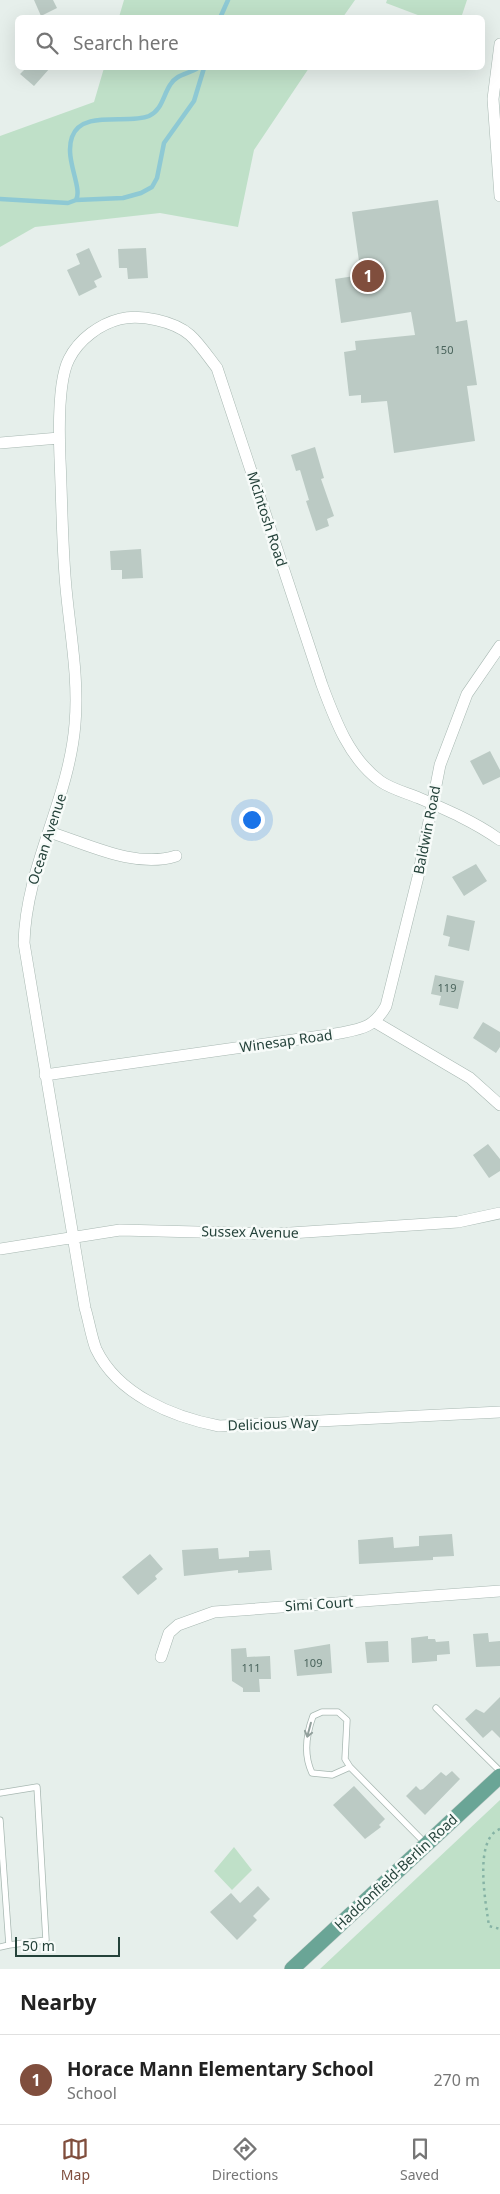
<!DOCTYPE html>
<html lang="en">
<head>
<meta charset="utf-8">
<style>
	:root { --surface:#fff; --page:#f6f6f6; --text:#222; --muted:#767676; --line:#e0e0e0; --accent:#804e3d }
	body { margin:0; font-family:"Noto Sans",sans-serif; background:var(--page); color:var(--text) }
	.scale { position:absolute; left:15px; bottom:12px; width:105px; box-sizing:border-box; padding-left:5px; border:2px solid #24423a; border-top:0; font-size:14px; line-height:18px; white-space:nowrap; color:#24423a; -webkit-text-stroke:4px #f7fbf9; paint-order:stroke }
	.you { position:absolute; left:251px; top:819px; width:18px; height:18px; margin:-12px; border:4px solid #fff; border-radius:50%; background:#1a73e8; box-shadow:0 0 0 8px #1a73e833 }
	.badge { display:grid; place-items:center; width:32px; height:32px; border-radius:50%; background:var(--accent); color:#fff; font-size:16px; font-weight:700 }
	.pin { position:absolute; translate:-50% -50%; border:2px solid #fff; box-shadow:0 1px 5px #0006 }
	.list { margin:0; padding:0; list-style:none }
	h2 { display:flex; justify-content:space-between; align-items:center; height:65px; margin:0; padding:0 20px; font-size:21px }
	h2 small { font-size:16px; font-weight:400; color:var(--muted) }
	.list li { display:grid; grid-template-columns:32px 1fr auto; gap:15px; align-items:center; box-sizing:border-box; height:90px; padding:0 20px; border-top:1px solid var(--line) }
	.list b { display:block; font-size:19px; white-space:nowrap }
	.list p { margin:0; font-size:16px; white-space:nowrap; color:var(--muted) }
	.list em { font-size:16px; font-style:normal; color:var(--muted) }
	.icon { flex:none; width:28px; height:28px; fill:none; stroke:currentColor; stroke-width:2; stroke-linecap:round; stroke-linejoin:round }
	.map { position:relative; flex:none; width:500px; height:1969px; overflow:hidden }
	.search { position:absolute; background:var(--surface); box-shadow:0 5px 20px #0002; left:15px; right:15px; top:15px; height:55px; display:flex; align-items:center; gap:12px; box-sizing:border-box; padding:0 18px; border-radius:8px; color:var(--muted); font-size:19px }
	.sheet { height:155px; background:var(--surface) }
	nav { display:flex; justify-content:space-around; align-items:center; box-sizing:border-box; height:70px; border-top:1px solid var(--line); background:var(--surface); font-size:14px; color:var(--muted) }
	nav a { display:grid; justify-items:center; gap:2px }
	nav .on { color:var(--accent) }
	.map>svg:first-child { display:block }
</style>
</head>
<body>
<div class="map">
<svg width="500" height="1969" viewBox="0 0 500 1969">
	<rect width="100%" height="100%" fill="#e6efeb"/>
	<path fill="#bfe0c8" d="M124,0H355L343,17H119Z
		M387,0H467L461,18L423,17L386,3Z
		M104,68H309L254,150L238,227L160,213L35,227L0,247V136L94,102Z
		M500,1800V1969H320Z
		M234,1847L252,1870L232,1890L214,1871Z"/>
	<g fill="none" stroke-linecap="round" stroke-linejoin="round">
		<path stroke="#8ec9d4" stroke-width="4.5" d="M220,18L228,0
			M0,199L68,203L76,200L123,198L141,193L152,187L157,178L164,143L194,101L204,68
			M76,200C83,188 64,159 72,137C82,109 128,125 149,116C162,110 163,96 170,85C176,74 189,74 198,68"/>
	</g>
	<path fill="#bbcac4" d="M34,0H53L57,8L41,16Z
		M26,68H50L34,86L20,74Z
		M438,200L456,322L467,320L477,385L467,386L475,441L394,453L387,401L361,403V395L349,396L344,352L356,350L355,341L415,335L411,312L341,323L335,279L361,275L352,212Z
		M89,248L102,277L94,281L97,287L79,296L67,270L80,264L76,254Z
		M146,248L148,278L128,279L127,268H119L118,249Z
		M315,447L324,478L321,479L334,516L327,519L329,526L316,531L306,501L309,500L300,470L296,471L291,455Z
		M141,549L143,578L122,579V570H111L110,551Z
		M490,751L500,770V777L483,785L470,761Z
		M476,864L487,881L464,896L452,877Z
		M447,915L475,921L469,951L448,946L450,937L443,935Z
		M435,975L464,981L458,1009L439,1005L441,996L431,994Z
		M483,1022L500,1032V1047L496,1053L473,1038Z
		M488,1144L500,1159V1171L489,1178L473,1155Z
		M452,1534L454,1556L433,1557V1560L359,1564L358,1540L393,1537L394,1548L419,1546V1536Z
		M218,1548L219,1559L249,1557V1551L270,1550L272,1570L238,1573V1570L184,1576L182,1550Z
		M150,1554L163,1569L155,1576L157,1579L138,1595L122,1577Z
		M488,1633L489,1642L500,1641V1666L476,1667L473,1634Z
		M428,1636V1639H435L436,1642L449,1641L450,1654L437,1655V1661L412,1663L411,1638Z
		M388,1641L389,1662L367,1663L365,1642Z
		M330,1644L332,1673L297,1676L294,1650Z
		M246,1648L247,1657L270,1656L271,1679H259L260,1692H243V1688L232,1681L231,1649Z
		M500,1697V1738L492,1730L483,1738L465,1719L476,1709L484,1713Z
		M452,1771L460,1779L425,1815L406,1796L416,1786L420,1790L423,1789L441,1772L446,1776Z
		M354,1786L385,1819L379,1825L381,1827L365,1839L333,1805Z
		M258,1886L270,1899L253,1916L257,1920L237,1940L210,1912L231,1893L240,1903Z"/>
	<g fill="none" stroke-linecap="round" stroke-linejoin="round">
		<g stroke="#a8b8b2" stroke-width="7">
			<path id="service" d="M436,1708L500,1771
				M350,1767L332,1775L312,1773C303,1754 306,1735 313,1716L322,1712H338L347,1720L345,1759L350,1767L426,1844
				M0,1793L37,1787L46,1940L9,1945
				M0,1820L9,1945L0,1947"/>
		</g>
		<g stroke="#a8b8b2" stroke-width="12">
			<path id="minor" d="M500,44L493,99L500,196
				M0,443L59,438
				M49,832C88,844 135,869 176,856
				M500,840C475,822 447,810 419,798C407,793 391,789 380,781C349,758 335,720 322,685L217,368C209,358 200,344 190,335C174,321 140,314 120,319C100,324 79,339 69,359C58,380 59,434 60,459C62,502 62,545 66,588C70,632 79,679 75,724C69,800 26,866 24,943L85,1308C89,1321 91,1336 96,1349C118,1395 173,1417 219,1426L500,1412
				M375,1022L470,1078L500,1105
				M45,1075L335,1034C360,1029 373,1029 386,1006L418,877L440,765L467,694L500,646
				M0,1249L120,1230L275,1234L458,1222L500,1213
				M161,1657L169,1633L178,1625L214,1612L500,1591"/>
		</g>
		<g stroke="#c2cac8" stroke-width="16">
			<path id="primary" d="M292,1969L500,1776"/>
		</g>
		<path stroke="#86b3a5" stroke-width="2.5" stroke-dasharray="2.5 4" stroke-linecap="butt" d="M500,1829C473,1839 486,1904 489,1926L500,1929"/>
		<use href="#service" stroke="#fff" stroke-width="5.5"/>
		<use href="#minor" stroke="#fff" stroke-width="11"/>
		<use href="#primary" stroke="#6aa596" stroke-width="15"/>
	</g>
	<defs><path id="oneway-shaft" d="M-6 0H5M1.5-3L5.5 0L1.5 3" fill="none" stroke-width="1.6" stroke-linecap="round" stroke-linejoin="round" transform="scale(1.25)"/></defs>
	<use stroke="#92a09c" href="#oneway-shaft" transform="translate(309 1730) rotate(105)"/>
	<g text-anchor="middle" stroke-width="5" stroke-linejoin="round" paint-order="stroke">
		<g font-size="11" fill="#4a645c">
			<text x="444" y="354">150</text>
			<text x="447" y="992">119</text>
			<text x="313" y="1667">109</text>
			<text x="251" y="1672">111</text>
		</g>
		<g font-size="14" fill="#24423a" stroke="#f7fbf9">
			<text transform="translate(267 519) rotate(72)" y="5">McIntosh Road</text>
			<text transform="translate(427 830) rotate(-79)" y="5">Baldwin Road</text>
			<text transform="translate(47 839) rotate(-72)" y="5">Ocean Avenue</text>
			<text transform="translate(286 1041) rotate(-8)" y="5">Winesap Road</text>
			<text transform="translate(250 1232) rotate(1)" y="5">Sussex Avenue</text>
			<text transform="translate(273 1424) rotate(-2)" y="5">Delicious Way</text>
			<text transform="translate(319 1604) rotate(-4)" y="5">Simi Court</text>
			<text transform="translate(396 1872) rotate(-43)" y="5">Haddonfield-Berlin Road</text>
		</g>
	</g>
</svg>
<div class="scale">50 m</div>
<div class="you"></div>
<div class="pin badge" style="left:368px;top:276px">1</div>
<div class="search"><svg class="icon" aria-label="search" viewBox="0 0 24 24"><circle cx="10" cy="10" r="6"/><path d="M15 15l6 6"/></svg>Search here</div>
</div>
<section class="sheet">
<h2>Nearby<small></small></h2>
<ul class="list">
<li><span class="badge">1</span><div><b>Horace Mann Elementary School</b><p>School</p></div><em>270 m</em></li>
</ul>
</section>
<nav>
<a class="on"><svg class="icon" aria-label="map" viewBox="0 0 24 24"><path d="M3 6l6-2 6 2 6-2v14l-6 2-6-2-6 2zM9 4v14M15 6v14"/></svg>Map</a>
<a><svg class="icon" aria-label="directions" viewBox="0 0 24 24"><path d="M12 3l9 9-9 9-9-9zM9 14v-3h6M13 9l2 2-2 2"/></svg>Directions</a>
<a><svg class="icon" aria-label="saved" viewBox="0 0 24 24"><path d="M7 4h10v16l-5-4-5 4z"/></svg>Saved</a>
</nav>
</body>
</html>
